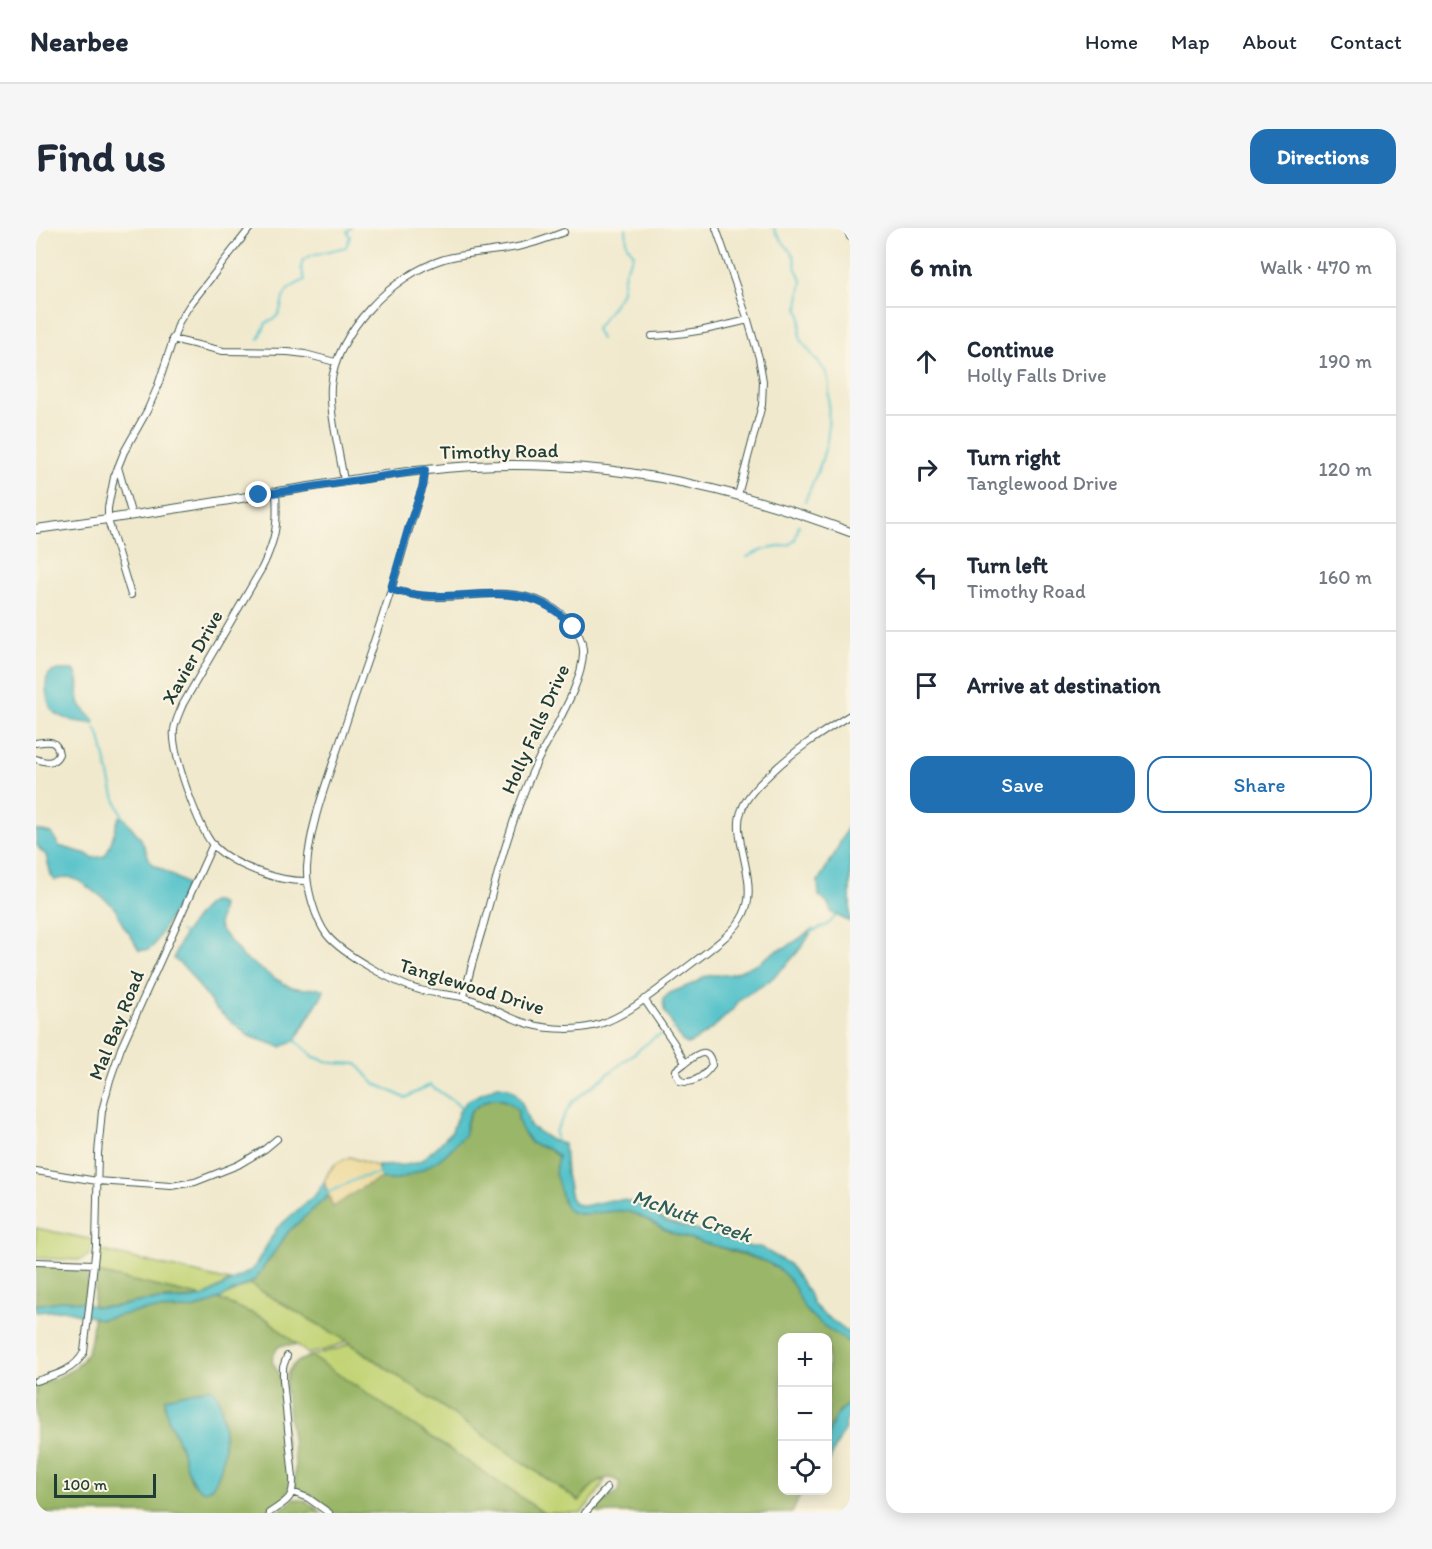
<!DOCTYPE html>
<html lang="en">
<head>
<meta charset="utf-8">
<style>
	:root { --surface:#fff; --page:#f6f6f7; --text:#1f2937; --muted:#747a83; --line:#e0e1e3; --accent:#1f6fb2 }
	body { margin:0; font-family:Itim,sans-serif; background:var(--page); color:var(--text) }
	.controls { position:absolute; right:18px; bottom:18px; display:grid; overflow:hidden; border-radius:12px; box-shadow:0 3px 15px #0003 }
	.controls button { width:54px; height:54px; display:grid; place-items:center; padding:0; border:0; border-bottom:2px solid var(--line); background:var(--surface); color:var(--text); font:30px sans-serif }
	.scale { position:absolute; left:18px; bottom:15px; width:102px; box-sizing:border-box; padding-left:6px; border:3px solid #1f3d34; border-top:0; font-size:16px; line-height:21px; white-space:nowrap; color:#1f3d34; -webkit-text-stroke:4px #fcf5e5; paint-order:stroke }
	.stop { position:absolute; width:18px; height:18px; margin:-14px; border:4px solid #1f6fb2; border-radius:50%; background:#fff }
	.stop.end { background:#1f6fb2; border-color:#fff; box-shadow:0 2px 6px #0008 }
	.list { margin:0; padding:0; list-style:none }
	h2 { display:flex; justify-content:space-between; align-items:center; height:78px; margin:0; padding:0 24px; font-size:26px }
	h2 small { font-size:20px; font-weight:400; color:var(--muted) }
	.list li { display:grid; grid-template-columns:39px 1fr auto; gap:18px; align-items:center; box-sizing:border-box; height:108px; padding:0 24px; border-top:2px solid var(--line) }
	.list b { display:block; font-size:22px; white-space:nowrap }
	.list p { margin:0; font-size:20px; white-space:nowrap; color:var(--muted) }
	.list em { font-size:20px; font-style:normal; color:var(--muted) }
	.actions { display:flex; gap:12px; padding:18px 24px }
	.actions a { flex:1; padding:14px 0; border:2px solid var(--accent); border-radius:18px; text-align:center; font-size:21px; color:var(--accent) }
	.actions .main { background:var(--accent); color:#fff }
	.icon { flex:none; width:33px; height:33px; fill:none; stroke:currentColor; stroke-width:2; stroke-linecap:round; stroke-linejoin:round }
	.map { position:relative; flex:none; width:814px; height:1285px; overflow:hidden; border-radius:18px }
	header { display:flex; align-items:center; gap:36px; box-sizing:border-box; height:84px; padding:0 30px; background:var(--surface); border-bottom:2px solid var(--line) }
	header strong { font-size:28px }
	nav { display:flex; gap:33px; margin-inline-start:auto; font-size:21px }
	.intro { display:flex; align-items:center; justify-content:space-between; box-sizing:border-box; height:144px; padding:0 36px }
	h1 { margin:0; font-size:42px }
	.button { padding:15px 27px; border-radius:18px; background:var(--accent); color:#fff; font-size:21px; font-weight:700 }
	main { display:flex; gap:36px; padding:0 36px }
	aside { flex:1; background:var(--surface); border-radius:18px; box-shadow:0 3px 15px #0003 }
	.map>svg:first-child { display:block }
</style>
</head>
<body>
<header>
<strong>Nearbee</strong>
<nav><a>Home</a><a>Map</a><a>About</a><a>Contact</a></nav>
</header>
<div class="intro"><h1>Find us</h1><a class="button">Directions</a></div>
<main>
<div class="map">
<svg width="814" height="1285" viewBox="0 0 814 1285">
	<rect width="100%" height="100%" fill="#fcf5e5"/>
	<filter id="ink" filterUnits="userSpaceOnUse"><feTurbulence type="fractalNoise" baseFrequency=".0167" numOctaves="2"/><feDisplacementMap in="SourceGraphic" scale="12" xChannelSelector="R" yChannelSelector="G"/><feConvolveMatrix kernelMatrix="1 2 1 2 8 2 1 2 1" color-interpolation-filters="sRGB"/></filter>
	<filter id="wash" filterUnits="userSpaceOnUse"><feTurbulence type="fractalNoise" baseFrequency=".008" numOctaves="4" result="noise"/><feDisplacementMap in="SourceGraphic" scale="24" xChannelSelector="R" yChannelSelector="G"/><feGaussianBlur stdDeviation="1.35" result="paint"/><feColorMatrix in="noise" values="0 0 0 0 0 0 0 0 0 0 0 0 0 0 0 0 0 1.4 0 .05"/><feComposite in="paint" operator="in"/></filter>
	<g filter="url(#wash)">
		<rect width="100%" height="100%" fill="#f0e9cd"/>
		<path fill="#c3d477" stroke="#718856" stroke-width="1.5" d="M0,1000L58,1012L52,1028L43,1032L0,1030Z
			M63,1022L194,1053L167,1069L61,1045Z
			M213,1056L311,1113L296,1120L272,1126L232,1092L182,1071Z
			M313,1115L543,1273L558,1255L569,1252L560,1267L545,1285H508L275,1128L304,1120Z"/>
		<path fill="#9ab668" stroke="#5c7a4e" stroke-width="1.5" fill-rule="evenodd" d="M458,870L476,875L482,883V892L495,915L512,921L522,929L519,946C527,959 524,974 535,984H565L578,982L591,983L602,987L634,1004L731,1034L750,1045L783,1094L814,1115V1174L803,1183L792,1208V1110H746V1262L766,1263L756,1285H564L558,1281C565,1273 574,1270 583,1264L584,1255C568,1241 553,1261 543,1273L311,1113L213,1056L218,1053L253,1003L292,968L297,978L327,959L345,950L356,952L422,913C431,906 429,901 432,891C435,879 448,873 458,870Z
			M0,1036L45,1038L51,1042L52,1049L51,1076L30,1072L0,1077Z
			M61,1045L167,1069C148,1072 129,1070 109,1073C92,1075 75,1082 57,1078Z
			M182,1071L232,1092L261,1117H247L242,1119L238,1126L236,1133L243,1146L254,1253C252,1274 242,1274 227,1285H6L0,1274V1157C42,1143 56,1136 57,1089L65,1091L111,1082L155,1081L171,1077ZM173,1160L179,1163C192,1182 194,1253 169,1263L160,1258L155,1252L144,1217L132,1192L129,1177L130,1170Z
			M275,1128L508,1285H297L276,1267L262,1263L259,1260V1234L249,1157C251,1139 258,1134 275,1128Z
			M259,1271C270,1271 278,1279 286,1285H240Z"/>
		<path fill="#eeda9e" stroke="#868c69" stroke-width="1.5" d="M314,929L341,938L345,950L327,959L297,979L288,954C294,939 298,935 314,929Z"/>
		<path fill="#54c2ca" stroke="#3a807f" stroke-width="1.5" d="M22,442H38C47,455 39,465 44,476C47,482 54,486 57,492L59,494L57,496C50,494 45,494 38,493C33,492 25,488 20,486C11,481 7,454 13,446C16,443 18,443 22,442Z
			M83,589L89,591L105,611L115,635L151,656L146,668L118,717L112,722H103L94,706L88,699L80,682L73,674L43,653L33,649L19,652L15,647L10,627C0,619 0,617 0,602C18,605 15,603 23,618L51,626L56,630L69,628C76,616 78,603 83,589Z
			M814,594V694L796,685L792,676L783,668L782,653L798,627Z
			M176,674H180L186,677L183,695L184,701L207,729L238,750L254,759L268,761L282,760L288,762L286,768L281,775L259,813L245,819L213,808L179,780L152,743L138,731C140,717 162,681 176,674Z
			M776,702C767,721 749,739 733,753C722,762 705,766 699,779C685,793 669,809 651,816L646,813L628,782L627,771L634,765L661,754L667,749L678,747H692L704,743L724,734L738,724L752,718Z
			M461,858C484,857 488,881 494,898L515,912L528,916L530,946L535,970L540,976L548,978L575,972H588L602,976L631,994L687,1009L715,1019H724L753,1036L773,1065L777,1076L786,1085L814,1106V1115C799,1105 782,1096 770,1082C766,1077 764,1071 762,1066C754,1050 746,1041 730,1034C701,1021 664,1016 634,1004C620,998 608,988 593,984C575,979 549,992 534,983C525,978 525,957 519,946L522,928L512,921L495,915L486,902L482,892V883C472,871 458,866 445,876C441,879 436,881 434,885C430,892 429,901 428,908C421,913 417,920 411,925C400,936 371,951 355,952C352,952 349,951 345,950L341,938L370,937L383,934L402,918L416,903L424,881L432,872Z
			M288,954L292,968L253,1003L218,1053L171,1077L155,1081L111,1082L65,1091L27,1082L0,1084V1077L30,1072L44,1074L60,1079H78L108,1073L155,1071L167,1069L214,1043L219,1038L241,1000L280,966Z
			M173,1160L179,1163C191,1181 194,1255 169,1263C164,1261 161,1260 158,1255C150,1245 149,1232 145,1220C139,1202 127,1189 130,1170Z
			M814,1174V1188L808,1196L809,1200L792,1235C791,1210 792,1190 814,1174Z"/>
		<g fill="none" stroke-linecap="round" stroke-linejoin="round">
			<path stroke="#54c2ca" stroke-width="2" d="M738,0L740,5L758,28L760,41L766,52L762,79L765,88L764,109L767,115L790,144L793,156L792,206L790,217L785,235L769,273
				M223,111L230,95C251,86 241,76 251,63C255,58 263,55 269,52L265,39L267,32L276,27L310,19L314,9L311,3L315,0
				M565,111L560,101L585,66L589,43L598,26L591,17L590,0
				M711,329L726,322L753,317L759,312L763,297
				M59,500L64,509L78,568L89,594
				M144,703L150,707
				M775,704L791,697L800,688
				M636,802L639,800
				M258,811L278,829L297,835L321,836L338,855L369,870L394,857L427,880
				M521,916L519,904L536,874L619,809L625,807
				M289,966L323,950L346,945"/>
		</g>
	</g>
	<g filter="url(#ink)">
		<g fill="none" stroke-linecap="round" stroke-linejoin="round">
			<g stroke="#3e574b" stroke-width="8">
				<path id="minor" d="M680,0L712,92L723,130L727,153L726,177L702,267
					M811,0L814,9
					M616,108C649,107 680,100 712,92
					M136,111L187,123L252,124L269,126L299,134
					M82,239L96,288
					M389,242L387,258C375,292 366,327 355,362C340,410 322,457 307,505C293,548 274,594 271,639C270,659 279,691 291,707C306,726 360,756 384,762C402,767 420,766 437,772C456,779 473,791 493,796C515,802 543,803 564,796C591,787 614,767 636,751C653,737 672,724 688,710C723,681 713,655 705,616C703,604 701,593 706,581C711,568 722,557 732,548C757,523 785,505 814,487
					M308,253C304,226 293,185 295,158C300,104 356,47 408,31C430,25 453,24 476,20C494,17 511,11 528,4
					M240,265C242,296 240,311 226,340L147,476C144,484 139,493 138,502C135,524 163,602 178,618C198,638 243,654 271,653
					M355,361C368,365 381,368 395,369C432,370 473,358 508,375C525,383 546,401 547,422C549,457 509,513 495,547C474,596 461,647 447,699C440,722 433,745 428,769
					M95,367L72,292V280L78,249L88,224L111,183L121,160L143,94L153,78L214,0
					M0,515C12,513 21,511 23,526C18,537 9,534 0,531
					M608,771L638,815L649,835L640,842V845L644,853C658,857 668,848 676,837C672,816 660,827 649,835
					M0,943L61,953L135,958L159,954L202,937L229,921L241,911
					M0,1034L57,1036
					M0,1153C19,1147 38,1143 48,1124L60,1018L62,925L66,883L74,852L85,820L177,616
					M256,1264L272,1270L293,1285
					M233,1285C250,1273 258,1272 257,1250L247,1152V1139L251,1128
					M549,1285L571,1260"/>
			</g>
			<g stroke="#3e574b" stroke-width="10">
				<path id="secondary" d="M0,301C83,290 165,277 247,263C295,256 343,246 391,242C433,237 476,236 518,238C620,242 719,268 814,304"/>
			</g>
			<use href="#minor" stroke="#fff" stroke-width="6"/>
			<use href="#secondary" stroke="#fff" stroke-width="8"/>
		</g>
	</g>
	<g fill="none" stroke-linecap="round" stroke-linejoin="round" filter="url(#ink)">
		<path stroke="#1f6fb2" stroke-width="8" d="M223,267L389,242L387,258L373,298L355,361C420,384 485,339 537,399"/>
	</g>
	<g text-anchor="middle" stroke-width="4.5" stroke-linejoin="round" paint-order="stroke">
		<g font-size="20" fill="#1f3d34" stroke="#fcf5e5">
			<text transform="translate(463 223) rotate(-1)" y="7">Timothy Road</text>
			<text transform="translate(156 429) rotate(-61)" y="7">Xavier Drive</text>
			<text transform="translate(499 501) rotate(-66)" y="7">Holly Falls Drive</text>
			<text transform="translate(436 758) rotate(17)" y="7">Tanglewood Drive</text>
			<text transform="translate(80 797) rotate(-68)" y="7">Mal Bay Road</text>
		</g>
		<g font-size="21" font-style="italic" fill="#2c5e5a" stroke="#fcf5e5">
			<text transform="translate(656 988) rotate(19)" y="7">McNutt Creek</text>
		</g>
	</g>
</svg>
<div class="controls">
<button>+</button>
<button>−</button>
<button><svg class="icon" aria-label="locate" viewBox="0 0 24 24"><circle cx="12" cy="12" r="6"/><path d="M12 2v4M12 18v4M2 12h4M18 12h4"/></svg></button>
</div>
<div class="scale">100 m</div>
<div class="stop" style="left:537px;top:399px"></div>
<div class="stop end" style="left:223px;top:267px"></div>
</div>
<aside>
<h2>6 min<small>Walk · 470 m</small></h2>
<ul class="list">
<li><svg class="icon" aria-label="ahead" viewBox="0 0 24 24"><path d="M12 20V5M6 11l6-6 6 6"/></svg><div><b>Continue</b><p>Holly Falls Drive</p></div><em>190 m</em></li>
<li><svg class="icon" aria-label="right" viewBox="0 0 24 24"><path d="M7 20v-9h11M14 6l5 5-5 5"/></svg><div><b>Turn right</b><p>Tanglewood Drive</p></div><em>120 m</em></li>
<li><svg class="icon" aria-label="left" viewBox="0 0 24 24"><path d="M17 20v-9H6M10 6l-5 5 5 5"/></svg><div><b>Turn left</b><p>Timothy Road</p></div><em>160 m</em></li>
<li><svg class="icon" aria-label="arrive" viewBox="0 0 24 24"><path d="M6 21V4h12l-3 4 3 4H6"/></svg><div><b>Arrive at destination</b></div></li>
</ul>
<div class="actions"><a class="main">Save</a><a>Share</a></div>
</aside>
</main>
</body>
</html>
